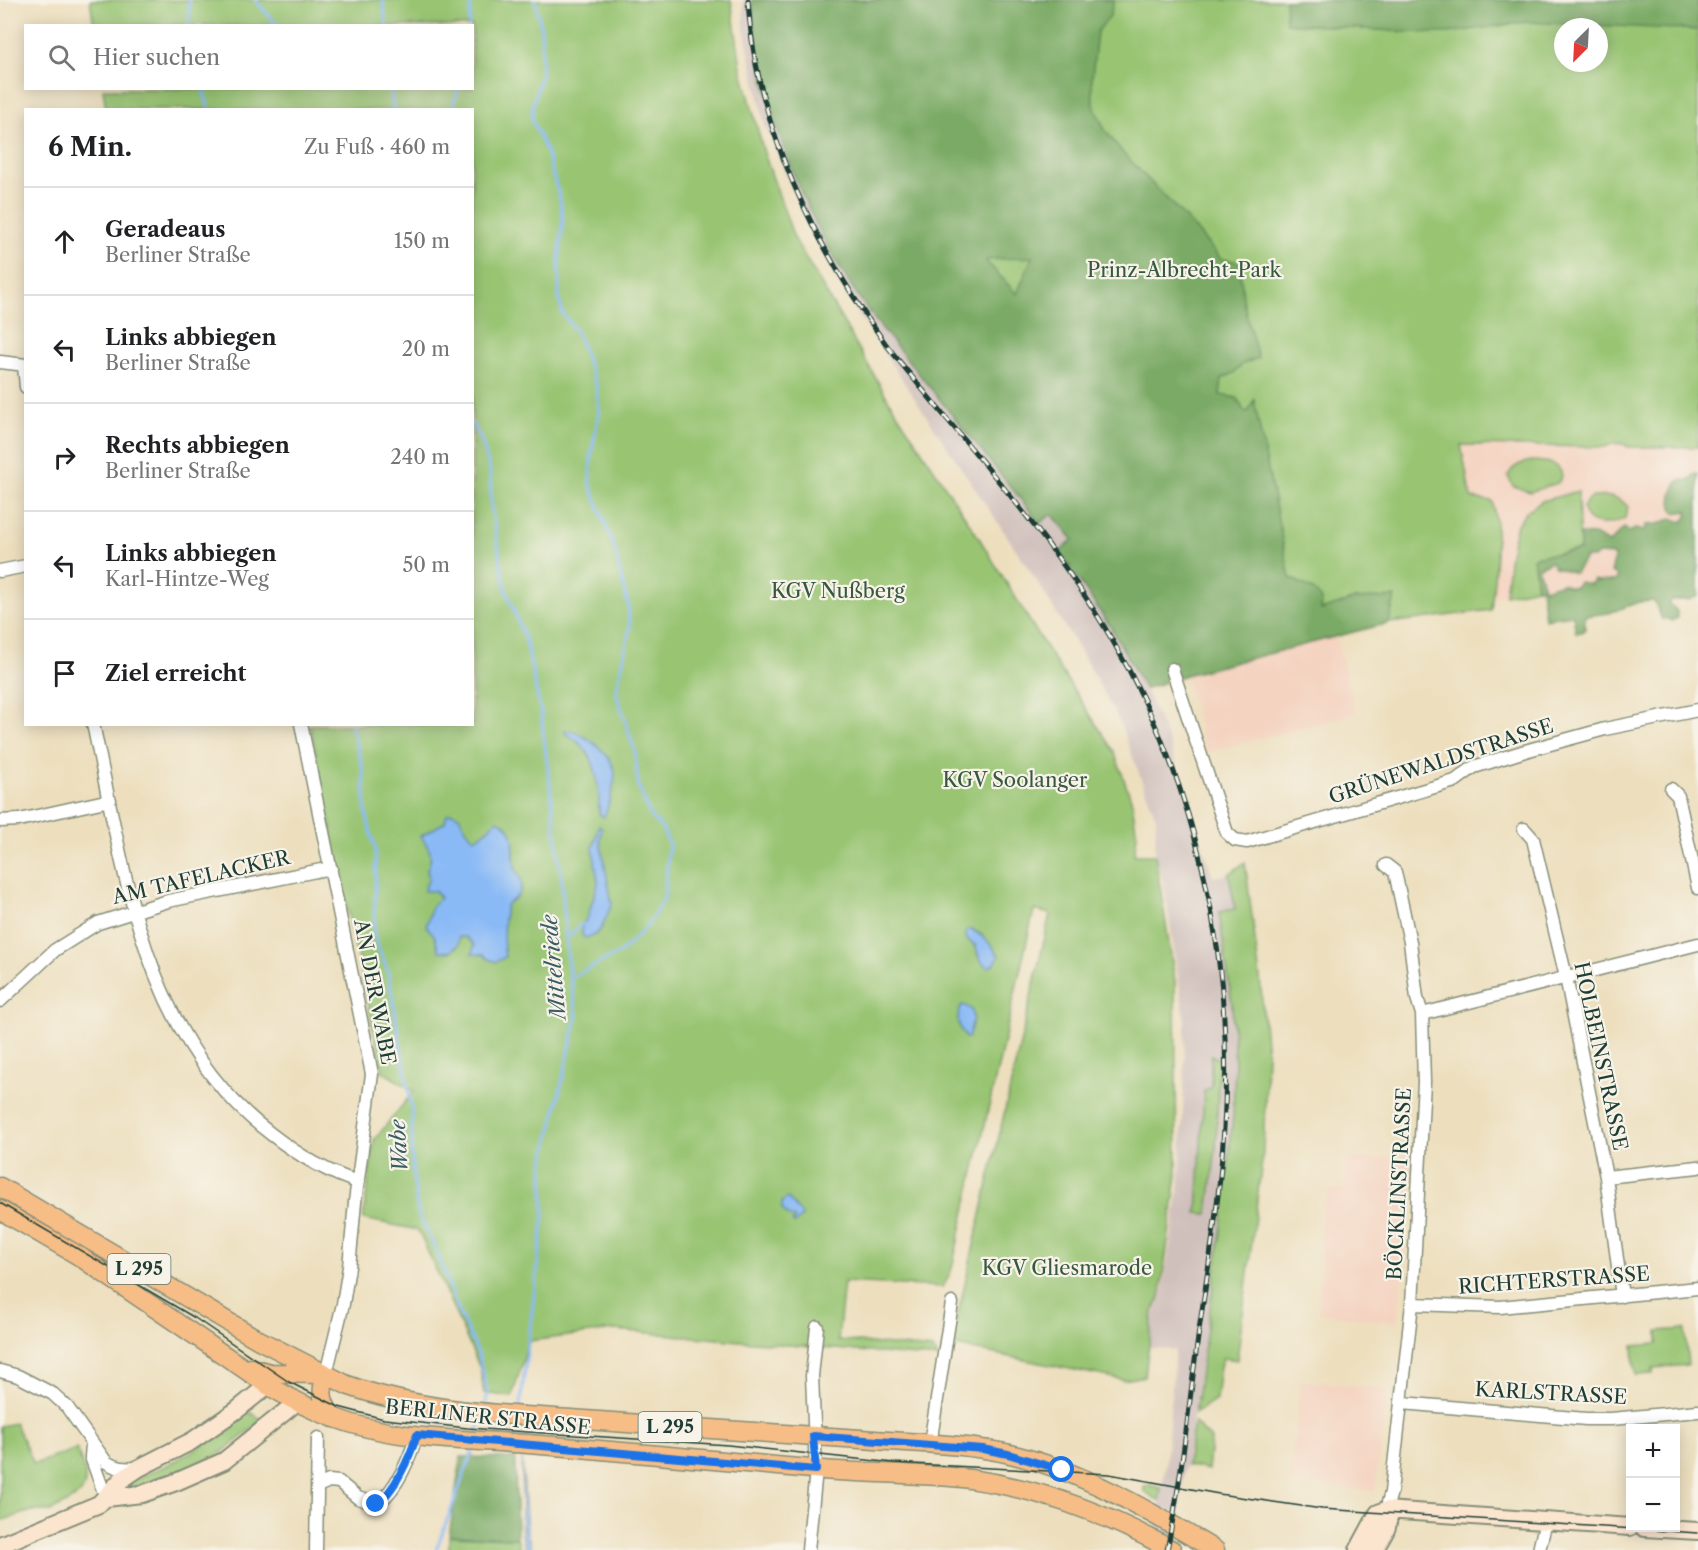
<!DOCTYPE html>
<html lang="de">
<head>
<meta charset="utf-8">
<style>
	:root { --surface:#fff; --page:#f2f2f2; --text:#202124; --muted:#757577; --line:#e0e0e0 }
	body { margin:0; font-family:"Libre Caslon Text",serif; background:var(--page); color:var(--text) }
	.controls { position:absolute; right:18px; bottom:18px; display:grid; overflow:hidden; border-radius:0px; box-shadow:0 3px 15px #0003 }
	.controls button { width:54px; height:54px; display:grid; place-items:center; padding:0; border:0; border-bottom:2px solid var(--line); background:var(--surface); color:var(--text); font:30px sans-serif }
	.compass { position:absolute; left:1554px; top:18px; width:54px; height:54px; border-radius:50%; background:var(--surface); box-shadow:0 3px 15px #0003; rotate:204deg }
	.stop { position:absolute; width:18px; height:18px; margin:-14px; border:4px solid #1a73e8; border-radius:50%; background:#fff }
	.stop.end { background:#1a73e8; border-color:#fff; box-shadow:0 2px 6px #0008 }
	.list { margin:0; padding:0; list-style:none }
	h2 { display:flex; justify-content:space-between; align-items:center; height:78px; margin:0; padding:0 24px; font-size:26px }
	h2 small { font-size:20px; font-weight:400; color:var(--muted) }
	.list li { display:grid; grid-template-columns:39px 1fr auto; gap:18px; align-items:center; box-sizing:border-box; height:108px; padding:0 24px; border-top:2px solid var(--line) }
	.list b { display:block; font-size:22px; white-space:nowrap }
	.list p { margin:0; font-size:20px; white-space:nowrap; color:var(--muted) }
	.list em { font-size:20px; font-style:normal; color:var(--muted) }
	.icon { flex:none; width:33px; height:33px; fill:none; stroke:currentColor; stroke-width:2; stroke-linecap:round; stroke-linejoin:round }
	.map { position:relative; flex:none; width:1698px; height:1550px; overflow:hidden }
	.search { position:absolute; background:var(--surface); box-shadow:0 3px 15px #0003; left:24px; top:24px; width:450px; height:66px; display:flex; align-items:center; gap:15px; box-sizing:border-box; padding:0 21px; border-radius:0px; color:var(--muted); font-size:22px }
	.panel { position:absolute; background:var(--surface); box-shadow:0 3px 15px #0003; left:24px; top:108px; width:450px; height:618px; border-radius:0px }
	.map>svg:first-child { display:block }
</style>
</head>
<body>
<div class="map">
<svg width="1698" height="1550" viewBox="0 0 1698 1550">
	<rect width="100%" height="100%" fill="#f7f3e8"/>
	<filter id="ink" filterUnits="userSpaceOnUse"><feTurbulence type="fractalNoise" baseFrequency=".0167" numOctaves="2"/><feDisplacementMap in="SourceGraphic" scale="12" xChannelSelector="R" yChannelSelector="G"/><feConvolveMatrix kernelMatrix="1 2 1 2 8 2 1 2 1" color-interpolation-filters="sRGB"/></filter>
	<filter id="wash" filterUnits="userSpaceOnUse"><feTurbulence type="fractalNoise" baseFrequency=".008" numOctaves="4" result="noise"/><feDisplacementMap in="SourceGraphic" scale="24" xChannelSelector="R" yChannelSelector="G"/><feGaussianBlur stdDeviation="1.35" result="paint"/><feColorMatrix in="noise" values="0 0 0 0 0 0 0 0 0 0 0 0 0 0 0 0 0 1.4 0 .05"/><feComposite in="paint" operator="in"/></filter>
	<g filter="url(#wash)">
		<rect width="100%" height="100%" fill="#eddfbe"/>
		<path fill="#f4d3c0" d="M1612,443H1623L1629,447H1698V582L1544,613L1541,587L1493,597L1494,511L1455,509L1448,445L1605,446Z
			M1336,637L1356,713L1206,753L1185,675Z
			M1346,1158H1413L1397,1323L1319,1313L1322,1211L1329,1189H1345Z
			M1301,1380L1387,1389L1375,1492L1289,1482Z"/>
		<path fill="#d0c0bc" d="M743,0H752L754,27L762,71L775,123L809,207L834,256L862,303L877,322L1040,522L1052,513L1074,540L1060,552L1112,629L1145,689L1168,739L1213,877L1229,874L1235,909L1219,912L1232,1005L1235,1066L1233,1116L1221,1231L1173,1550H1152L1166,1462L1175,1350L1149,1347L1154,1312L1161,1299L1180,1182L1184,1084L1185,1022L1164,884L1155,855L1156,818L1119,721L1093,673L1035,578L854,308L826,261L801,212L765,126L744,29Z"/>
		<path fill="#99c573" stroke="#5c8154" stroke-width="1.5" fill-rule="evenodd" d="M90,0H731L741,67L764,153L794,238L888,399L979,538L1050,654L1114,751L1132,802L1137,836L1134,855H1155L1175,981L1177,1175L1160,1298L1153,1311L1145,1376L1124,1380L951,1345L1050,914L1034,910L951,1272L943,1287L844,1282L838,1340L933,1349L938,1358L614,1330L529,1341L512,1397L484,1393L480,1368L418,1230L363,1219L374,1140L414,1091L383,1072L352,932L310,725L472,724V110L106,109L103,89L472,88V26L94,25ZM971,929L982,935L979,959L977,950L966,931Z
			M752,0H1698V447H1629C1621,442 1614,442 1605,447L1461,445L1471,498L1492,501C1501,532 1494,577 1491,610L1389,623L1185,675L1145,689L1112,629L1060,552L1073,539L1052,514L1040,523L877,322C810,235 759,110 752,0ZM1563,27H1599V63H1563Z
			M1532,461C1544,462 1560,461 1562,476L1558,483L1530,492L1513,486L1508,476C1513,465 1521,463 1532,461Z
			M1578,491L1580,550L1534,557L1537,588L1505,595L1510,554L1517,524L1528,510L1542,501Z
			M1593,497C1607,496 1619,495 1628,507L1625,518C1610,526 1586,529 1583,508L1586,502Z
			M1245,862L1260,978L1267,1054L1263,1153L1237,1360L1223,1358L1220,1366L1216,1399L1195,1413L1221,1231L1233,1116L1235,1066L1232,1005L1219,912L1235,909L1229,874Z
			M1211,1055L1219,1059L1216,1146L1208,1214L1197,1213L1204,1091L1211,1087Z
			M1685,1329L1688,1365L1653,1368V1374L1635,1375L1633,1346L1658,1344V1331Z
			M247,1411L263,1420L221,1453L196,1466L158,1484L131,1488L129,1486L128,1483L133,1479C178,1464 210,1441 247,1411Z
			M1194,1422L1211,1439L1208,1470L1187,1465Z
			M15,1423L34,1464L77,1449L85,1473V1484L81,1493L68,1502L51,1511H32L0,1521V1426Z
			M1149,1485L1161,1488L1159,1501L1144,1491V1487Z
			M449,1536L517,1538L520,1550H449Z"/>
		<path fill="#7aaa65" stroke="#4c744c" stroke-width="1.5" fill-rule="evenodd" d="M752,0H1114L1110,16L1097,32L1092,77L1093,104L1105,130L1123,153L1191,224L1221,259L1239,262L1244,305L1258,358L1243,364L1234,373L1222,379L1220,395L1237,398L1244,411L1248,412L1254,400L1290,578C1305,586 1325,590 1321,610L1355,599L1395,597L1389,623L1185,675L1145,689L1112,629L1060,552L1073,539L1052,514L1040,523L877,322C810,235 759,110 752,0ZM1032,257L1017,294L986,261V260Z
			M1285,0H1698V30L1527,22L1447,33L1405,32L1286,23Z
			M1695,474H1698V596L1688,600H1672L1669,603L1677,611V618L1672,621L1662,619L1654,601L1639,602L1609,613L1585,616V629L1582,632L1576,633L1573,615L1545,619L1541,587L1537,588L1533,557L1580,550V534L1594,535L1609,543L1624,528L1630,532L1634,529L1645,530L1646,525L1658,524L1672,518L1682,522L1687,517V511L1675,513C1668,504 1672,489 1679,480H1689ZM1599,554L1613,555L1614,561L1611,572L1617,575V580C1613,581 1599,582 1594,580L1591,584L1579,582L1575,587L1568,586L1562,583L1544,589L1538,568L1551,561L1555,567L1575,573L1585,558H1593Z
			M461,1457L515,1458L517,1538L449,1536Z"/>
		<path fill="#8abaf6" stroke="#547c95" stroke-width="1.5" d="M565,730C583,730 615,756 615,775C615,782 607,811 604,817L600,815C598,809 599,803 599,796C596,766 593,749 565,733Z
			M452,813L459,816C476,849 475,840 497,820C504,822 508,825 511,832C516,843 512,858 516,870C519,876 523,880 521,888C520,896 512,900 506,905C503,922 502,940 505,957L496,962L488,959L484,955L472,954L474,945L466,937H459L458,945L449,952L439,951L434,935L426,926L432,906L440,898L435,891H424L429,878L427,870C434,854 430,850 421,836L445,822L447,814Z
			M599,825L602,828L600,839L612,904L601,929L595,935L586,938L582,936V924L587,919L598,883L593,847Z
			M971,929C984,936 992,944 999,956L995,964L990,967C979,964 979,954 975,945C968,941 965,939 966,931Z
			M962,1005L966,1006L972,1010L973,1018L969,1037L966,1038C958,1027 955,1017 962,1005Z
			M788,1198L802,1215L801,1218L794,1224L792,1221L795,1219L793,1217H789L782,1209V1202Z
			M522,1455L527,1533L532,1550H526L522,1534Z"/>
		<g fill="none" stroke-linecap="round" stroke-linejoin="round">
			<path stroke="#8abaf6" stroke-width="3" d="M255,0L278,26
				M383,0L386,26
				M535,0L541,27L542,70L533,104L532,120L546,151L560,199L563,218L559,263V300L563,314L576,331L596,385L599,412L591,457L590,484L613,544L628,605L630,628L616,692L635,751L638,785L651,817L662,828L669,844L664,899L647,926L621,952L570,978
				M189,26V0
				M469,26L471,0
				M203,88L209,110
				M391,88L393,110
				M451,110L459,88
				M472,423L482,441L490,472L491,505L505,587L526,642L541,713L562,883L568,963L577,1016L543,1166L544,1215L520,1408
				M351,724L363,768L366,813L376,853L374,936L388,972L412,1111V1164L418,1213L437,1252L459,1312L478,1353L488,1394L485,1406
				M567,938L582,924
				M520,1421L521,1438
				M477,1435L481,1418
				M436,1550L474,1447"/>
		</g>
	</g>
	<g filter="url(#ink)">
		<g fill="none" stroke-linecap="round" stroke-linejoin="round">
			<g stroke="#868e79" stroke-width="15">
				<path id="street" d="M0,362L26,365
					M24,365L26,387
					M0,571L26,566
					M1172,669L1227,833L1235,840L1247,842L1455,781L1474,767L1525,751L1605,729L1698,710
					M93,724C125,871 142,1037 271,1134C298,1155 326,1172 358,1182
					M301,724L372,1074L355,1202L349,1267L343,1304L326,1374
					M1671,789L1678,796L1698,888
					M0,821L19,820L110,800
					M1524,829L1533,839L1566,977L1606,1177L1622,1296
					M1386,865L1395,872L1410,942L1417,998L1422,1014L1424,1082L1412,1304L1391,1492L1386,1510
					M0,1001L55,950L98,923L168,901L331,868
					M1422,1014L1698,944
					M1606,1177L1698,1167
					M1412,1304L1500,1307L1698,1288
					M0,1371L18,1376L53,1394L67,1407L106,1462C117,1469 125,1469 138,1468
					M1402,1403L1586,1419H1611L1698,1411
					M92,1444L91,1457L106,1498
					M930,1444L952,1303
					M318,1486L329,1481L339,1482L358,1498L376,1504C396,1492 410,1457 417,1435
					M316,1550L318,1438
					M808,1550L816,1470L812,1376L817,1327
					M1539,1550L1546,1521"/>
			</g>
			<g stroke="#868e79" stroke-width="20">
				<path id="secondary" d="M106,1498L142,1494L176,1482L224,1461L297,1402
					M1644,1528L1698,1531
					M0,1545L99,1504L121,1480L139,1468L192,1441L237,1410L268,1385
					M1358,1550L1378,1513L1386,1510L1630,1527
					M1374,1550C1381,1538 1394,1523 1386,1510"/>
			</g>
			<g stroke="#868e79" stroke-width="21">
				<path id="primary" d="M0,1187L259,1340L347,1385C419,1411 496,1414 571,1419C668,1426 764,1433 861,1439C910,1443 962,1443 1010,1454C1085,1472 1149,1511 1215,1550
					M0,1210L79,1256L268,1385C289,1398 311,1410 335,1418C396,1441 465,1439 528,1444C623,1451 718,1461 812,1469C865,1474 918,1473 970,1479C1042,1489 1109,1515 1172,1550
					M251,1368L270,1373L318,1374
					M326,1374C320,1393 321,1403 334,1418"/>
			</g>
			<use href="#street" stroke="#fff" stroke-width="12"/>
			<use href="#secondary" stroke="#fbe5cf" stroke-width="16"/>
			<use href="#primary" stroke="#f6be86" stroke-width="18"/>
			<path stroke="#1f3d34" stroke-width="1.5" d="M0,1203L195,1318L289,1382L339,1407L384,1419L467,1428L728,1445L894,1463L1109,1474L1219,1494L1322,1509L1698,1533"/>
			<g stroke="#1f3d34" stroke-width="5">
				<path id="rail" d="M748,0C755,126 815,247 888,347C964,443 1049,532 1111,638C1198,785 1234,958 1224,1128C1220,1196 1209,1263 1199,1330C1189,1403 1182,1477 1167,1550"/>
			</g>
			<use href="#rail" stroke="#f7f3e8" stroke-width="3" stroke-dasharray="9" stroke-linecap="butt"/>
		</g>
	</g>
	<g fill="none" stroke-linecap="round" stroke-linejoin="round" filter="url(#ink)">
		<path stroke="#1a73e8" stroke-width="8" d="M376,1504C395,1492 410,1456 417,1435L816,1470L813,1436L983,1449L1008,1454L1062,1470"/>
	</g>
	<g text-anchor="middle" stroke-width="4.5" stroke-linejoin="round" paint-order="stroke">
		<g fill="#f7f3e8" stroke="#60746a" stroke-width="1.5">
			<rect x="107.5" y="1254" width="63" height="30" rx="4.5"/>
			<rect x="638.5" y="1412" width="63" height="30" rx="4.5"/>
		</g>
		<g font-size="18" font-weight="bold" fill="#1f3d34">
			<text x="139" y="1275">L 295</text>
			<text x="670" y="1433">L 295</text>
		</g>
		<g font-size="20" fill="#375841" stroke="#f7f3e8">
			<text x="1184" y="277">Prinz-Albrecht-Park</text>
			<text x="838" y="598">KGV Nußberg</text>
			<text x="1015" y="787">KGV Soolanger</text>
			<text x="1067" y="1275">KGV Gliesmarode</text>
		</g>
		<g font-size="20" fill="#1f3d34" stroke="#f7f3e8">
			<text transform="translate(1441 761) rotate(-18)" y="7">GRÜNEWALDSTRASSE</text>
			<text transform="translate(201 877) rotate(-13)" y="7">AM TAFELACKER</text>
			<text transform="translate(375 992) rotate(79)" y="7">AN DER WABE</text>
			<text transform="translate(1601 1056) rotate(78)" y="7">HOLBEINSTRASSE</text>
			<text transform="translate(1399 1184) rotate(-87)" y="7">BÖCKLINSTRASSE</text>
			<text transform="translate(1554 1280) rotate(-4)" y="7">RICHTERSTRASSE</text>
			<text transform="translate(1551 1393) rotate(3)" y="7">KARLSTRASSE</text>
			<text transform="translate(488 1417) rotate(6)" y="7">BERLINER STRASSE</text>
		</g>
		<g font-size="21" font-style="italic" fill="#3a5c64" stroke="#f7f3e8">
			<text transform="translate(554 967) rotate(-95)" y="7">Mittelriede</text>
			<text transform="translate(399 1146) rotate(-93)" y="7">Wabe</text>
		</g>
	</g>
</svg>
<div class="controls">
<button>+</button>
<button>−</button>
</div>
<svg class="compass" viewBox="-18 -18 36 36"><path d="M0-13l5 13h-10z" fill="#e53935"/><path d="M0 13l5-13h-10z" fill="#757577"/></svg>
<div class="stop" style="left:1062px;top:1470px"></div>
<div class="stop end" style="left:376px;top:1504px"></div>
<div class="search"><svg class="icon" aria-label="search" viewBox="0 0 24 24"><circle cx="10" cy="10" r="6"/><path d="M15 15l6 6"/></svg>Hier suchen</div>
<section class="panel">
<h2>6 Min.<small>Zu Fuß · 460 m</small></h2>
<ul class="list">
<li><svg class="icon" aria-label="ahead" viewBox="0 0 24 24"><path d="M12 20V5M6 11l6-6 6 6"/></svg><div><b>Geradeaus</b><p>Berliner Straße</p></div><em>150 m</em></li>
<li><svg class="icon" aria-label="left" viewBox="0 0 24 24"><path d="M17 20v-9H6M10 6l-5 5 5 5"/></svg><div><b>Links abbiegen</b><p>Berliner Straße</p></div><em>20 m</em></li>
<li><svg class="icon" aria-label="right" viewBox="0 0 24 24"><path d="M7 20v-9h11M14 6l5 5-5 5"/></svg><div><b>Rechts abbiegen</b><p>Berliner Straße</p></div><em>240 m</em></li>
<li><svg class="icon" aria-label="left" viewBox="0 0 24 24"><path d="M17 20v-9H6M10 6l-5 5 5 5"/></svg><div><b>Links abbiegen</b><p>Karl-Hintze-Weg</p></div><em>50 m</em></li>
<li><svg class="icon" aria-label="arrive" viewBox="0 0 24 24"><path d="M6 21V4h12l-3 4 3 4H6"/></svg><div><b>Ziel erreicht</b></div></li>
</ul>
</section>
</div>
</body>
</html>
